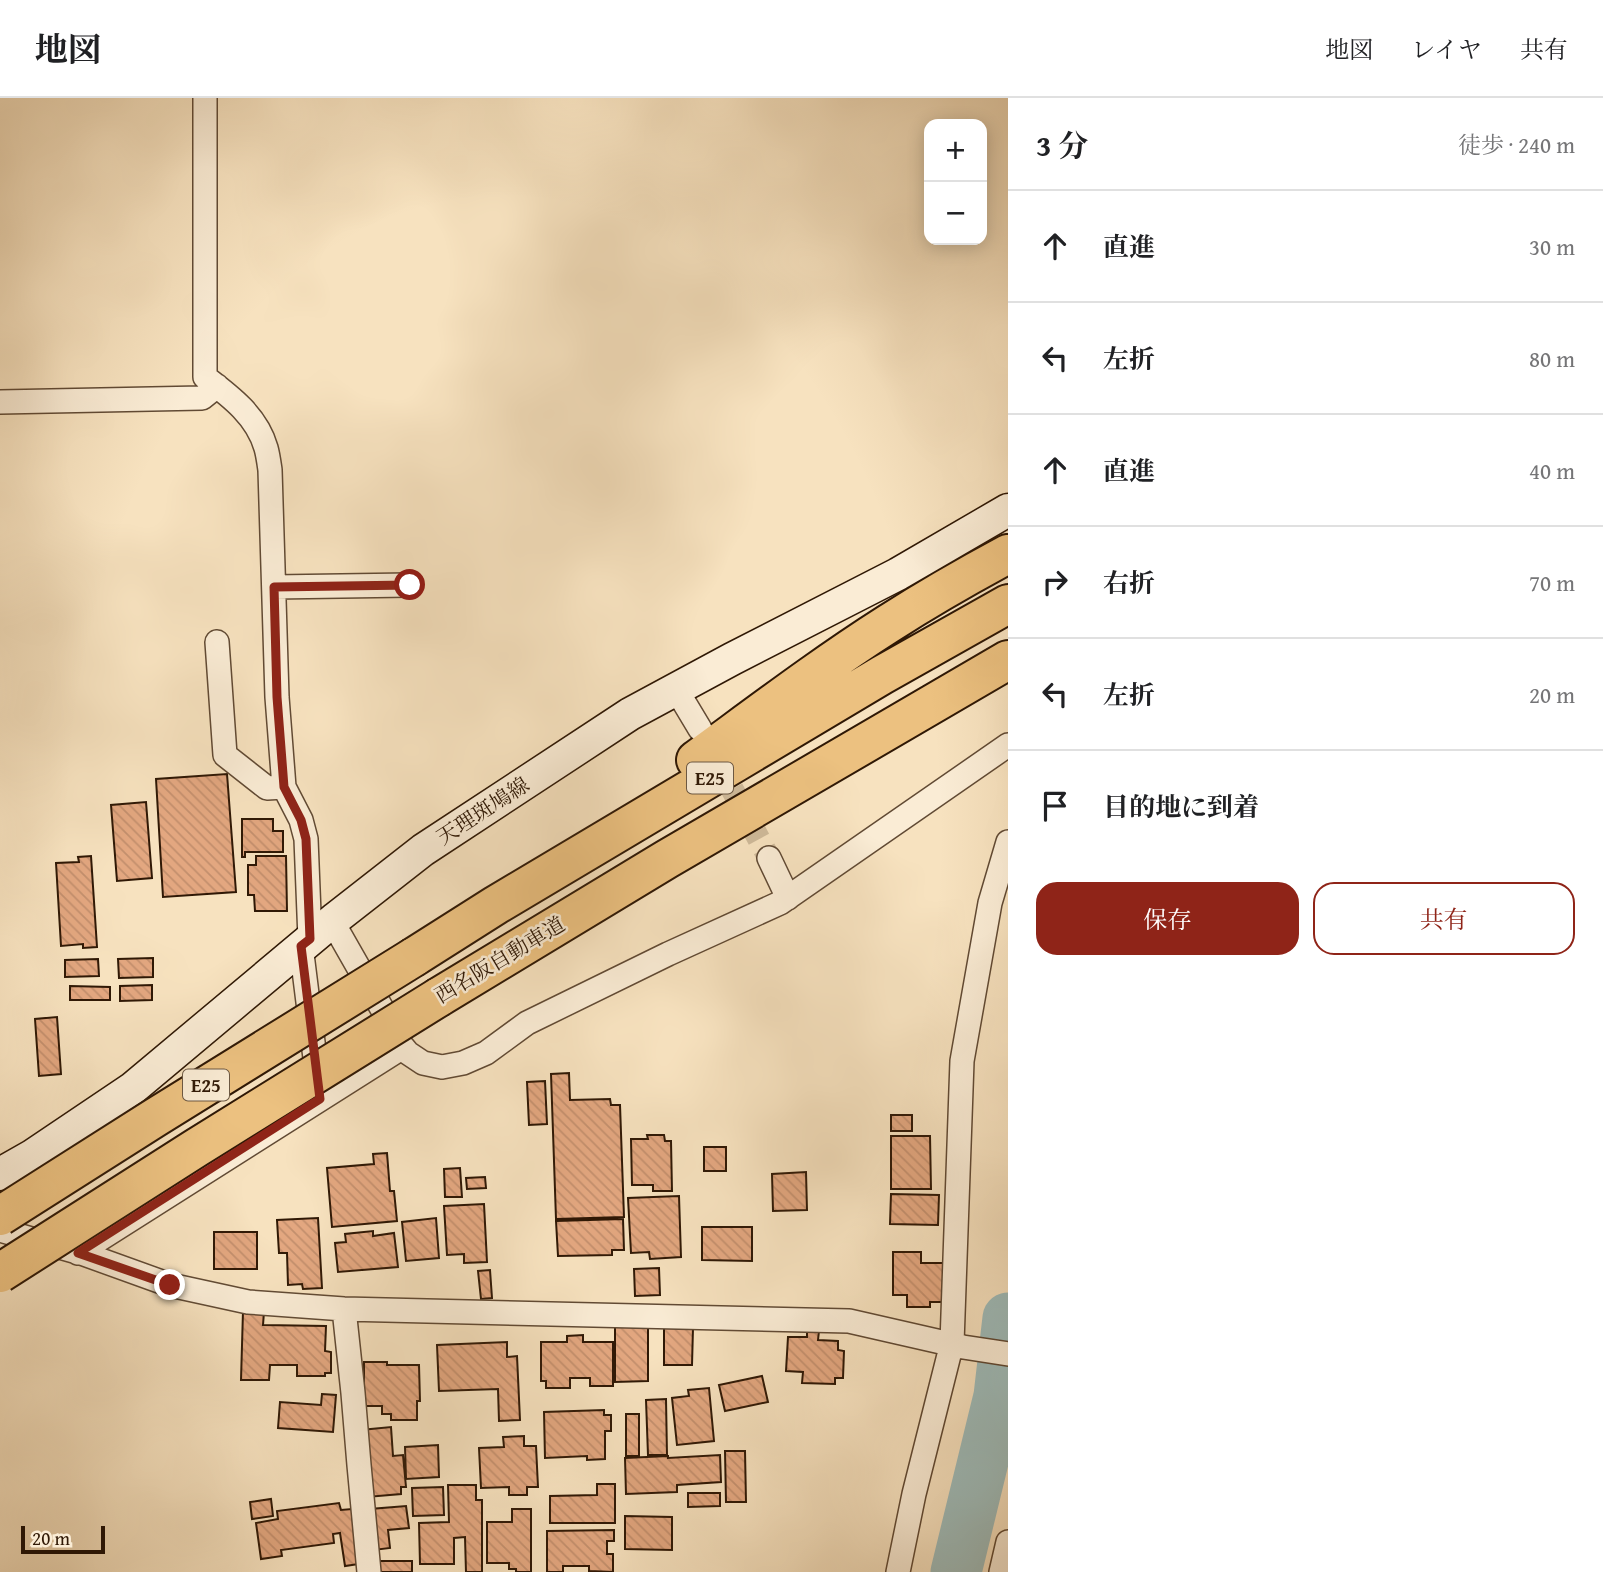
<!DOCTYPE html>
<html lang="ja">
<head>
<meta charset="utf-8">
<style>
	:root { --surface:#fff; --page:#f6f6f6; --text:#202124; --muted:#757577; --line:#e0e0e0; --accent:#8f2418 }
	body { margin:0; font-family:"Gentium Book Plus","Noto Serif JP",serif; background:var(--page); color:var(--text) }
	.controls { position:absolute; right:21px; top:21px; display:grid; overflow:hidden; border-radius:14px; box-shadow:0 4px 18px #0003 }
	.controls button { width:63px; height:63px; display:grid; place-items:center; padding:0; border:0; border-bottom:2px solid var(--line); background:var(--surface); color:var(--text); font:35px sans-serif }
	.scale { position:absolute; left:21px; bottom:18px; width:84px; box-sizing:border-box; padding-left:7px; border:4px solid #2f1805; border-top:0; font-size:19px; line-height:24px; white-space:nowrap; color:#2f1805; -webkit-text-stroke:5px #faecd5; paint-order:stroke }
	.stop { position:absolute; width:21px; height:21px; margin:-16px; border:5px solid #8f2418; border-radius:50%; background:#fff }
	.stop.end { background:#8f2418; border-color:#fff; box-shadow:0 2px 7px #0008 }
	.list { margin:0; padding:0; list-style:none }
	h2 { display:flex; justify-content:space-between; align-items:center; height:91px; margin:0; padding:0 28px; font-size:30px }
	h2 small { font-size:23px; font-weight:400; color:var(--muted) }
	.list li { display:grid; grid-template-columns:46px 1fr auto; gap:21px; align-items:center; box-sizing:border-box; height:112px; padding:0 28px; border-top:2px solid var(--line) }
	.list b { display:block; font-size:26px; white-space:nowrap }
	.list em { font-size:23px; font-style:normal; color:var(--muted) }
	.actions { display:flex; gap:14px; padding:21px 28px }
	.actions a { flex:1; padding:16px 0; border:2px solid var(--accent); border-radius:21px; text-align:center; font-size:24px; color:var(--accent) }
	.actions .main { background:var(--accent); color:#fff }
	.icon { flex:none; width:38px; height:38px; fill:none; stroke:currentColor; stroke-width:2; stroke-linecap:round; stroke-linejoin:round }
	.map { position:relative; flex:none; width:1008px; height:1474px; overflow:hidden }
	header { display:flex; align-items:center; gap:42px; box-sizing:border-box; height:98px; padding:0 35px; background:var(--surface); border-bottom:2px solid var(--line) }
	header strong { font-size:33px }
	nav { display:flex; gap:38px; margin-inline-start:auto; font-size:24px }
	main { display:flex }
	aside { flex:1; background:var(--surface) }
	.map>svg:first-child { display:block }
</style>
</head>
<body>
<header>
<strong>地図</strong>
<nav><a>地図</a><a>レイヤ</a><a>共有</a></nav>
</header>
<main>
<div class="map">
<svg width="1008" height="1474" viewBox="0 0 1008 1474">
	<defs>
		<pattern id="building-back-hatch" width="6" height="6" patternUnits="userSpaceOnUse" patternTransform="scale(1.75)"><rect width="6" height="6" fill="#e3a780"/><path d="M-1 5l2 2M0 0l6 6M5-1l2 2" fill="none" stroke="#c38f6d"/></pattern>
	</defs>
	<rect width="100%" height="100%" fill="#f7e2bf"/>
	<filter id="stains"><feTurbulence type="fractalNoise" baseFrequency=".00286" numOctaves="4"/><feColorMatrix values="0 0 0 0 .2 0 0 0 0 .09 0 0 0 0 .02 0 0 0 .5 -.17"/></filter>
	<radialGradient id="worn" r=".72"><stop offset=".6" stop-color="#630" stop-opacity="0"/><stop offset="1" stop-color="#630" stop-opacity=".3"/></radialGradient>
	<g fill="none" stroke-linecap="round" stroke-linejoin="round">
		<path stroke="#9fbcba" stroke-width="51" d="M956,1474L999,1298L1008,1220"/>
	</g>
	<path fill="url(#building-back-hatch)" stroke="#2f1805" stroke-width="2" d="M227,676L236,794L163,799L156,681Z
		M146,704L152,780L117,783L111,707Z
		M242,721H273V733H283V754H245V759H242Z
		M91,758L97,849L83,850V846L61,848L56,765L79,764L78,759Z
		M256,758H286L287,813H255L254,797H248V767H256Z
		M153,860V879L119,880L118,861Z
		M98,861L99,878L65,879V862Z
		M152,887V902L120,903V888Z
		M70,888L110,889V902H70Z
		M57,919L61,976L39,978L35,921Z
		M569,975L570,1002L610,1001L611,1007H620L624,1119L556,1121L551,976Z
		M545,983L547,1026L529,1027L527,984Z
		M891,1017H912V1033H891Z
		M647,1037H664L665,1043H671L672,1093H653V1087H632L631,1041H648Z
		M891,1038H930L931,1091H891Z
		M704,1049H726V1073H704Z
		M387,1055L390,1093H394L397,1123L332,1129L327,1070L374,1066L373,1056Z
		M460,1070L462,1099H445L444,1071Z
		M806,1074L807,1112L773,1113L772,1076Z
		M485,1079L486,1090L467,1091L466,1080Z
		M891,1096L939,1097L938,1127L890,1126Z
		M679,1098L681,1159L650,1161L649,1154L631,1155L628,1100Z
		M484,1106L487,1164L464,1165V1156L447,1157L444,1108Z
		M318,1120L322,1190L303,1191L302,1186L288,1187L287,1155H279L277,1122Z
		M436,1120L439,1160L406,1163L402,1124Z
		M623,1121L624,1152H612V1157L558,1158L556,1123Z
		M702,1129H752V1163L702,1162Z
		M373,1133V1138L394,1135L398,1169L338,1174L335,1145L346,1144L345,1136Z
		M214,1134H257V1171H214Z
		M893,1154H921V1165H944V1204H930V1209H907V1197H893Z
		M659,1170L660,1197L635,1198L634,1171Z
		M490,1172L492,1200L481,1201L478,1173Z
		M243,1213L264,1214L263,1227L326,1228L325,1253L331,1254V1275H325V1278H297V1267H270L269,1282H241Z
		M615,1228H648V1283L615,1284Z
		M664,1230H693L692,1267H664Z
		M807,1232L819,1233L818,1242L838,1243V1252L844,1253L843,1280H835V1286L802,1285L803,1274L786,1273L788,1239H807Z
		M583,1237V1244H613V1288H590V1280H570V1290H546V1283H541V1244H567V1238Z
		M507,1244V1259L517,1258L520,1322L499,1323L498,1291L439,1293L437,1247Z
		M364,1264H387V1267H419L420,1303H417V1322H391V1316H382V1308H364Z
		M762,1278L768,1304L725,1313L719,1287Z
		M709,1290L714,1343L677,1347L672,1300L689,1298L688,1292Z
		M322,1296L336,1297L333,1334L278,1330L280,1304L321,1307Z
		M666,1301L667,1357H648L646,1302Z
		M604,1312V1317H611V1333H605V1361L587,1362V1358L545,1360L544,1314Z
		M626,1316H639V1358H626Z
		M391,1329L393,1358L403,1357L406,1389H401V1396L367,1399L361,1332Z
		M524,1338V1348H536L538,1389H527V1397H509V1389L481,1390L479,1350L504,1349L503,1339Z
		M438,1347L439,1379L406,1381L405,1349Z
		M725,1353H745L746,1404H726Z
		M720,1357L721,1384L677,1387V1394L626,1396L625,1360L668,1358V1360Z
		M597,1386H615V1425H550V1398L597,1397Z
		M448,1387H476V1402H482V1474H466L465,1439L454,1440V1466H420L419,1425L449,1424Z
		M443,1389L444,1417L413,1418L412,1390Z
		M688,1395H720V1408L688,1409Z
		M271,1401L273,1418L252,1421L250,1404Z
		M339,1405L341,1412L352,1411L359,1466L345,1468L340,1435L333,1436L334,1445L281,1452L282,1458L261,1461L256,1425L278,1421L277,1413Z
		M406,1408L409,1430L388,1432L390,1450L374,1452L370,1411Z
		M512,1411H531V1474H516V1471H509V1465H487V1424H512Z
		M625,1418L672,1419V1452L625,1451Z
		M614,1432V1443H607V1456H613V1474L589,1473V1468H563V1474H547V1433Z
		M380,1463H412V1474H380Z"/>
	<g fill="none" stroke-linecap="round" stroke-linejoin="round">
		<path stroke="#cfba9a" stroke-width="23" stroke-dasharray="23 11" stroke-linecap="butt" d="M716,661L769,760"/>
		<g stroke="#614a34" stroke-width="26">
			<path id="street" d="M205,0V279C230,298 257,318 266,350C268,357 269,365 270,372L277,599L284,689L301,722L306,741L310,841
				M0,304L202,300L217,288
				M274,489L409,487
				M217,544L225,657L267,690L284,689
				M676,591L700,631
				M769,760L788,800
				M332,823L397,937
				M301,848L318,984
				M0,1132L84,1156L170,1187L248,1204L344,1211L849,1223L963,1249L1008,1256
				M78,1155L403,949L408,955L423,965L442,969L463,965L486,955L527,925L668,856L780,805L1008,647
				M344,1211L353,1295L359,1367L369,1474
				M898,1474L914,1396L952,1245L962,963L990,805L1008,744
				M1001,1474L1008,1444"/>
		</g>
		<g stroke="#2f1805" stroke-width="35">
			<path id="secondary" d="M0,1076L32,1058L133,990L336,820L423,752L630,616L732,561L898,476L1008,412"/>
		</g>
		<g stroke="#2f1805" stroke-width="42">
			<path id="highway" d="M696,662C759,616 822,568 888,526C927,501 967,478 1008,456
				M414,859L496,807L882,577L1008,506
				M439,899L667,761L1008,562"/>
		</g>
		<use href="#street" stroke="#faecd5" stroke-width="23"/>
		<use href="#secondary" stroke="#faecd5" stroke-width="32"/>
		<use href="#highway" stroke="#ecc180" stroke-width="38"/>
		<g stroke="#2f1805" stroke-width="42" stroke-linecap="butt">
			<path id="highway-bridge" d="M0,1118L156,1019L414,859
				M0,1175L196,1050L439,899"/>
		</g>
		<use href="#highway-bridge" stroke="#ecc180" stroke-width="38"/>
	</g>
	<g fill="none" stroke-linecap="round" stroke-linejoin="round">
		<path stroke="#8f2418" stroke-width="9" d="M170,1187L78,1155L320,1001L301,848L310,841L306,741L301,722L284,689L277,599L274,489L410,487"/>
	</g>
	<g text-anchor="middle" stroke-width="5" stroke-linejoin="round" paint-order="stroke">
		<g fill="#faecd5" stroke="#6c5843" stroke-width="2">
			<rect x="687" y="664.5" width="46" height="31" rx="5"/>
			<rect x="183" y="971.5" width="46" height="31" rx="5"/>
		</g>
		<g font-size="19" font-weight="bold" fill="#2f1805">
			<text x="710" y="687">E25</text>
			<text x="206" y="994">E25</text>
		</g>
		<g font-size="21" fill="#2f1805" stroke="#faecd5">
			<text transform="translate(483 713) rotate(-33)" y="7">天理斑鳩線</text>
			<text transform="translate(500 862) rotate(-31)" y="7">西名阪自動車道</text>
		</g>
	</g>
	<rect width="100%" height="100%" filter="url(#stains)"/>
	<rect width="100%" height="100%" fill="url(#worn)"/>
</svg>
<div class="controls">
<button>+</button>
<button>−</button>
</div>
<div class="scale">20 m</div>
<div class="stop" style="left:410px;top:487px"></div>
<div class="stop end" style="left:170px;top:1187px"></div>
</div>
<aside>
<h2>3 分<small>徒歩 · 240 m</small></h2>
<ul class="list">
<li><svg class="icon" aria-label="ahead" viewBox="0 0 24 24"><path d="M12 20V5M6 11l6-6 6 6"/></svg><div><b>直進</b></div><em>30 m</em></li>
<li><svg class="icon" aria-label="left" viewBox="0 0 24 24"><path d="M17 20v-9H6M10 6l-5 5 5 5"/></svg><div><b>左折</b></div><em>80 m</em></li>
<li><svg class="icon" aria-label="ahead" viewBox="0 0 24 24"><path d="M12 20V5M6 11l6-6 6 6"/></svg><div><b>直進</b></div><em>40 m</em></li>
<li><svg class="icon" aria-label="right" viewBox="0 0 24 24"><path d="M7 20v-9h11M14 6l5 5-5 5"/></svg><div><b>右折</b></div><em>70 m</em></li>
<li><svg class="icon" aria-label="left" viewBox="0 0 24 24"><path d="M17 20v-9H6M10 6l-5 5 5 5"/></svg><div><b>左折</b></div><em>20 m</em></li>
<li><svg class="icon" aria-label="arrive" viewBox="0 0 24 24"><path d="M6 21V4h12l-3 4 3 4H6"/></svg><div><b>目的地に到着</b></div></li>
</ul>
<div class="actions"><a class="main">保存</a><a>共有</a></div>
</aside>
</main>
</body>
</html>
